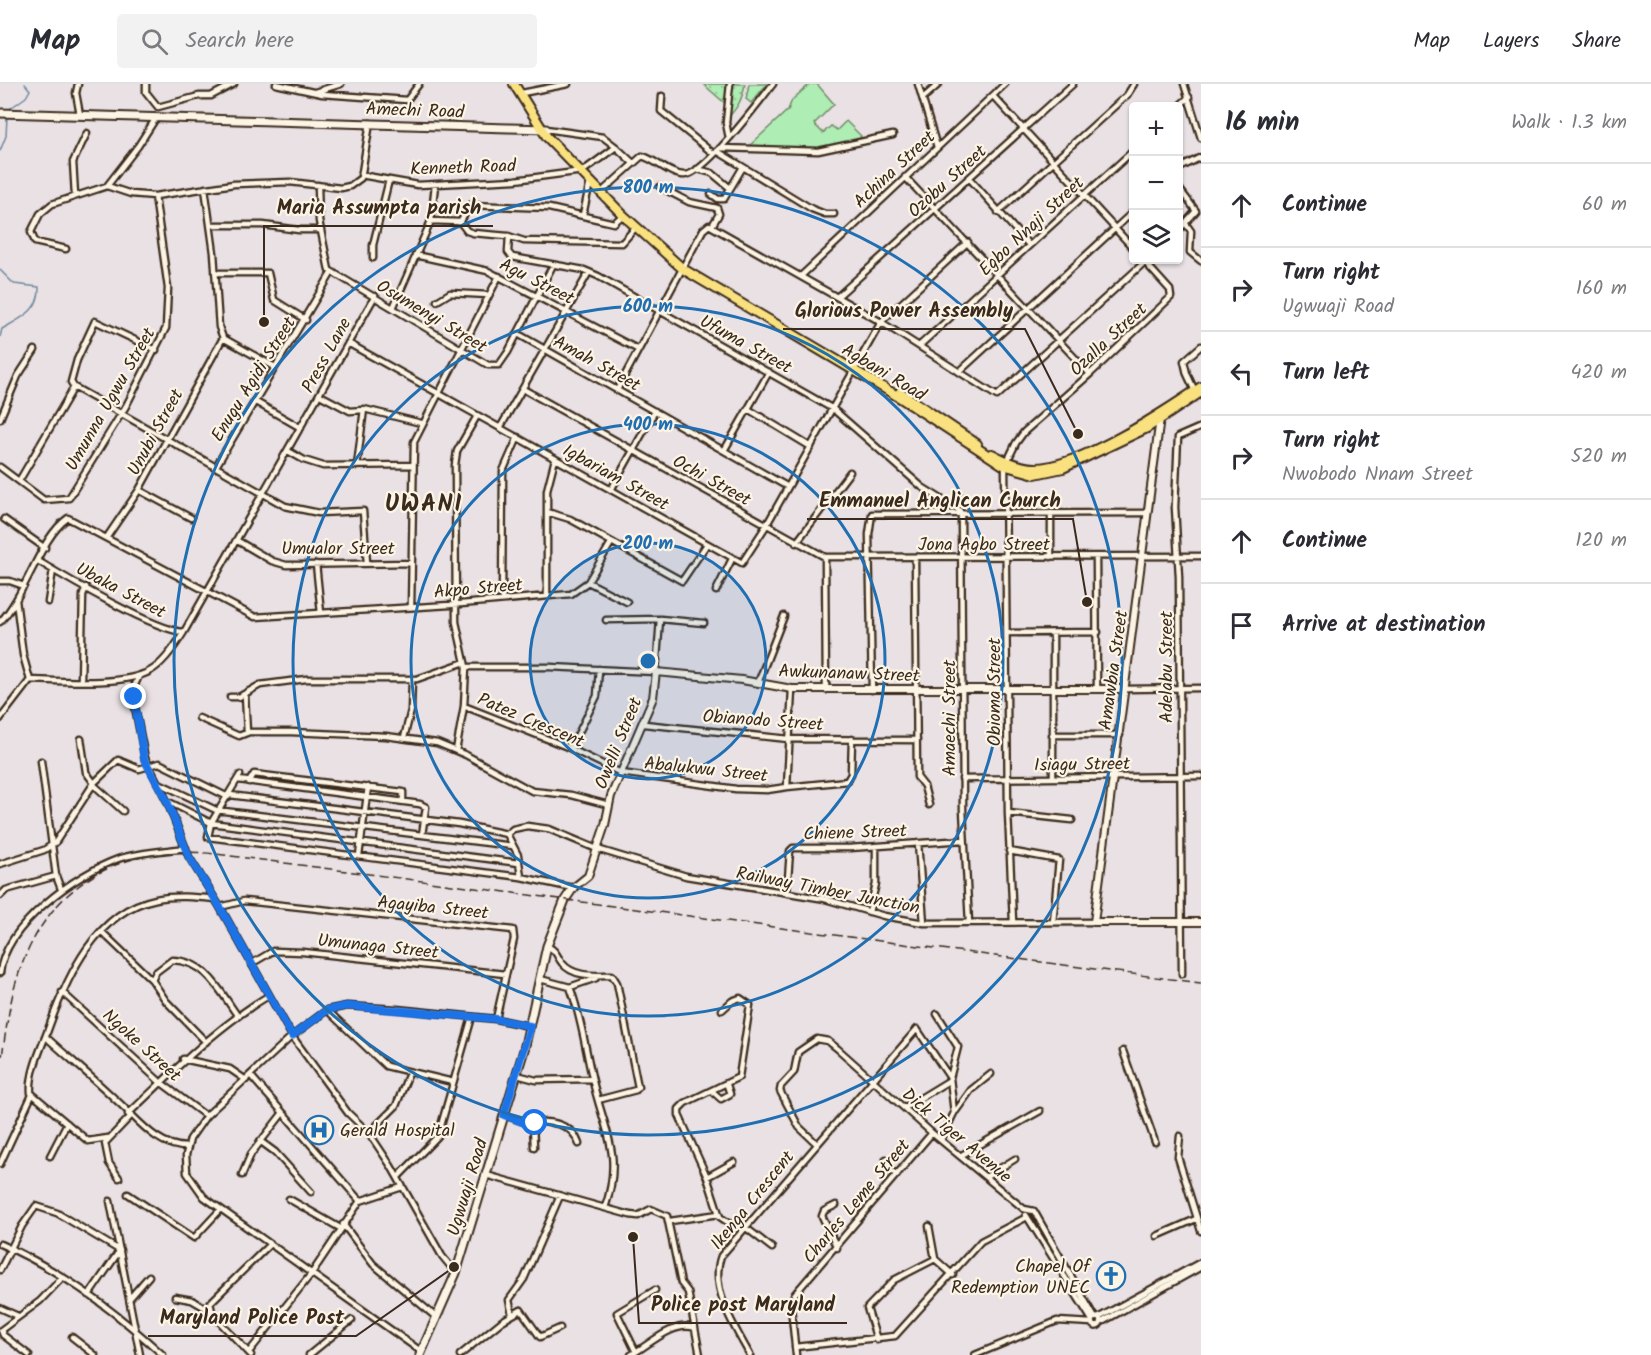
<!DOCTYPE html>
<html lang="en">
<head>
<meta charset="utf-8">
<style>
	:root { --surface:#fff; --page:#f2f2f3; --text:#2b2b33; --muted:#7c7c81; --line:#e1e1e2 }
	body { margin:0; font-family:Kalam,sans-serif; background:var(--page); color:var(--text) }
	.controls { position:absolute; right:18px; top:18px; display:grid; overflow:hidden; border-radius:6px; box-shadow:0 2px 4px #0004 }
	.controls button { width:54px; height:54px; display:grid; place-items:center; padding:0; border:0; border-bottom:2px solid var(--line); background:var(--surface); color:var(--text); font:30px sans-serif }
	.stop { position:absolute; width:18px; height:18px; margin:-14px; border:4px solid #1a73e8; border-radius:50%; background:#fff }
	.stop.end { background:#1a73e8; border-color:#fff; box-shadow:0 2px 6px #0008 }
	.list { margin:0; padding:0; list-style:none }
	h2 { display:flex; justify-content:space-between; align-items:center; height:78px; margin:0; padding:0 24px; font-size:26px }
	h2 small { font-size:20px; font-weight:400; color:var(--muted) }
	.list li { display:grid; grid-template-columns:39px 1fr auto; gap:18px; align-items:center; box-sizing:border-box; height:84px; padding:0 24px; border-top:2px solid var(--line) }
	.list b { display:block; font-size:22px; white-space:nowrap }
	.list p { margin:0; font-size:20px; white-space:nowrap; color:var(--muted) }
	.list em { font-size:20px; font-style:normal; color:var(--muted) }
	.icon { flex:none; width:33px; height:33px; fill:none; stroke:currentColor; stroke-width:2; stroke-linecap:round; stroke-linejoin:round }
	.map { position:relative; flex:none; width:1201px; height:1271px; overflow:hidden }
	header { display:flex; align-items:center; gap:36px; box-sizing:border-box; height:84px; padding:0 30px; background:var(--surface); border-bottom:2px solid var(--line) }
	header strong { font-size:28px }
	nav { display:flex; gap:33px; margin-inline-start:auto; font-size:21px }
	.search { width:420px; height:54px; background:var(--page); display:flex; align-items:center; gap:15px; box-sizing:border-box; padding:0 21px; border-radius:6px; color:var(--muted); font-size:22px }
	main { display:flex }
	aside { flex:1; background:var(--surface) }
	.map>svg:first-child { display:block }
</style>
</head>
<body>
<header>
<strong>Map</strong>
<div class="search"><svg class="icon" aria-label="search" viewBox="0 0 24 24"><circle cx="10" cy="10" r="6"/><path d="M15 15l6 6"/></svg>Search here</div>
<nav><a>Map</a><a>Layers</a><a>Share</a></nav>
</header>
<main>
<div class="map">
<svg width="1201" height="1271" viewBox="0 0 1201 1271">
	<defs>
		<pattern id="grass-dots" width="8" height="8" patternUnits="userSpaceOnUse" patternTransform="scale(1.5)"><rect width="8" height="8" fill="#aeedb4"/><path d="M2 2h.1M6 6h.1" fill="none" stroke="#97cb9a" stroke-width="1.8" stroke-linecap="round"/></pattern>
	</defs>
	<rect width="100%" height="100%" fill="#e9e1e4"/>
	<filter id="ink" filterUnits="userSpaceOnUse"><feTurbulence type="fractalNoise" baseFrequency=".0167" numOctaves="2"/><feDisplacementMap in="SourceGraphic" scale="12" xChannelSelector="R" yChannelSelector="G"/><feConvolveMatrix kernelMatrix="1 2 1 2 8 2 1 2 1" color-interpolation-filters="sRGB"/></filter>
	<g filter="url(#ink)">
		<path fill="url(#grass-dots)" stroke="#748c69" stroke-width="1.5" d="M703,0H729L727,21Z
			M732,0H745C742,16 738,23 727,35Z"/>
		<path fill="#aeedb4" stroke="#748c69" stroke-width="1.5" d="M749,0H767L751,19L746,15Z
			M810,0H817L834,20L814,40L823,49L831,42L837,46L846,37L861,52L858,56L816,66L748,63L788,26L792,16Z"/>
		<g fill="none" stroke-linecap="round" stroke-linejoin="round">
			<path stroke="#70899d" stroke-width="1.5" d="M8,26L26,13L30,6L25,0
				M0,67L6,52L7,33
				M0,186L14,200L39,203C40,227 21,234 2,245L0,253"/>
			<g stroke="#3b2a1e" stroke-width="9">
				<path id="minor" d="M78,0L76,9L80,31
					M146,0V8L158,23L199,12H211L234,0
					M276,0L322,10L407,16L419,0
					M918,0L937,63
					M1184,0L1201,54
					M315,8L341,0
					M522,9L568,0
					M662,12L661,27L714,70
					M993,12L1134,165
					M923,14L939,0
					M1178,23L1189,13
					M546,45L603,53L616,63
					M729,54L726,39L730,0
					M720,64L818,67L893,51
					M717,67L812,125L825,130H834
					M697,85L712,89L730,104
					M1178,85L1201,73
					M361,91L418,101L515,96L583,87L616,63L633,79
					M905,93L1090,290
					M970,95L1029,161
					M318,101L319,137L329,186L488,281H499L508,268L553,181
					M107,102L138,62L156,34
					M660,103L689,118L717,124L719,130L712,142
					M1178,103L1196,127L1178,147
					M605,105L642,72C655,75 671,92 685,91C705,90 759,18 773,0
					M711,110L718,115H724L743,83
					M75,111L73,78L87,49
					M998,128L1127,11L1134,0
					M583,131L590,98
					M431,137L460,138L467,147L473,149L508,152L524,157L622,159L637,142
					M460,139L470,121L549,124L614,139L623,131
					M1186,140L1191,147L1190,168L1201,177
					M210,141H263L299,146H320
					M509,152L508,168L512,173L584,186L598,192L833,325L922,403L959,426L961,429L963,726L969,839
					M66,165L35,158L31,148L40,130L52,120L107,102L131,110L155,112L234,100L290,98L341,104L350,102L361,94L370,39
					M415,171L488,187L639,266
					M373,174V161L389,96
					M215,189H268L274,216L306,236
					M801,192L1005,0
					M837,213L1073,0
					M437,217L450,209L489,211
					M393,224L431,137L435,101
					M518,250L788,403
					M223,254L275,283
					M348,259L742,479L766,442L881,238L968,158
					M919,262L1134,66
					M959,288L1134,127
					M74,303L285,422L319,429L363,427L367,479
					M523,305L825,473L1201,472
					M617,306L703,146L709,141L881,238L997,312L1147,176
					M1195,307L1187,290L1184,277L1201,262
					M320,311L350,327L363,326
					M254,317L301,344
					M748,325L811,363
					M0,335L18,292L35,266
					M500,344L589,188
					M725,365L769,288
					M288,367L304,376L323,382L412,381
					M357,382L364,325L421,339
					M0,383L44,416L69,414L126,322L166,244L168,204L155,112
					M215,384L332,188
					M19,397L74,303L71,298L77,276L95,237L156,266
					M139,406L191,434
					M611,406L655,327
					M547,428L570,435L682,497L707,460
					M1051,429V473
					M4,435L45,464
					M107,453L139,406L223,254L219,243L214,169L205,104
					M236,456L272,477L286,481L411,479
					M796,459L850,388
					M825,473L826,606
					M1096,473L1097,605
					M915,474L917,693L924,702L929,721
					M38,477C66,494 156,547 184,548
					M316,480L321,529
					M0,497H10L24,502
					M588,498L627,518
					M716,507L732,475
					M547,512V406L555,375
					M16,516L23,571L30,596C61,597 124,602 150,587C163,580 176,561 184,548L375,212
					M502,516L503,387L518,353
					M48,518L53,486
					M411,523L414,358L499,192
					M606,536L660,535
					M0,538C26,511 40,453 68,434L255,533L450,521L571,510L588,498L611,459
					M1007,549L1098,548
					M1053,549V693
					M466,583H550L656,588L660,535L704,539
					M139,592L134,603L133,613L145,674L167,717L189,773L220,823L292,952L348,1029L369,1049L391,1082L442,1172L456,1189
					M81,596L83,511L86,503
					M758,599L784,532
					M1124,605L1201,604
					M872,606L869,450L872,430L1146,429
					M245,610L247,649
					M230,613H239L260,601L306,595H417L465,578
					M464,622L565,662L621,689L736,705L767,706L787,703L792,605
					M199,634L239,652L249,648H291L386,652L437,659L466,671L532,707L571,711L609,721
					M0,635L30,596
					M644,640L789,655L917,656
					M1052,651H1120
					M404,654L411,626L412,595
					M81,655L86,688L94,699
					M571,664L597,612L599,585
					M456,667L464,622L466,583L456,538L455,381L457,367L477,332
					M41,677L56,792L61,805
					M240,691L211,739L208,753L521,793
					M962,695L1201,692
					M238,696L420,720L426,723L422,751
					M157,698L216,726L513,762
					M249,698L254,690L403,708V717
					M94,701L123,727
					M787,703L847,697L851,690L852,655
					M230,711L459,740L507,750
					M167,717L211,739L519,779
					M1008,729L1072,736
					M507,750L513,745L527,742L549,745L597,765L686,792L825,815L884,832L924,839L1094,838
					M507,750L518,771L521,793L573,804
					M918,759L924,839
					M1009,767L1059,776L1053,838
					M359,772L368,703
					M0,780L44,766L55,759L94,699L118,676L139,685L159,679L228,713
					M787,809L790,767L793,764H850L964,756
					M0,812L6,806L56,792
					M220,823L244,817L513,846L514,855L496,935
					M869,828L876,800V762
					M1013,838L1008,729L1005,382L1016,359L1024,348L1090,290L1171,213L1170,206L1143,176
					M102,848L152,896L166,917L206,958
					M547,862C557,867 556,871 562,879C574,894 597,891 612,891L617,899L638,1003L636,1006L598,1016
					M251,880L273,867L303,868L505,890
					M0,889C5,841 76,790 118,775C138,768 164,767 186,764
					M1182,890L1179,493L1175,423L1178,353L1201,343
					M540,895L570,903C581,932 585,963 592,993C603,1046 624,1068 605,1124
					M152,896L156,888L172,876C207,877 219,906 237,931
					M570,903L596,894
					M62,908L159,997L206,1032
					M327,926L386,982L453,998
					M722,926L732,917L740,914L750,921L739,993L685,1019L679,1025V1031L707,1093L720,1133L729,1139L745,1143L772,1164
					M937,930L958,963L950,994
					M46,953C69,974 93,994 115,1015C136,1033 156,1063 187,1063
					M1123,967L1155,1058
					M183,975L230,985L246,996
					M517,991L536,996L592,995
					M251,992L360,1117
					M712,1007L721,1015L730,1010L727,1001
					M904,1024L950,996
					M956,1027L971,1006L991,990
					M128,1030C174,987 214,945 268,912
					M504,1031L533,1040
					M369,1049L396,1022L409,989
					M1180,1052L1178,1073L1201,1147
					M108,1054L88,1057L31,1009C29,988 42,963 49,943C67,893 96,827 156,815C175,811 195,813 215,815
					M260,1057L275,1068L311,1108
					M817,1060L799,1043L780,1007L781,1002L794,988L798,968L817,955L828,957L838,965L932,1049L1024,1125L1034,1127L1095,1234
					M534,1063L533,1039C551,1036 573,1040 579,1060
					M50,1072L67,1039
					M960,1072L1040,1027
					M886,1075L889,1085L897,1091
					M0,1080L32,1011
					M242,1091L251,1070L282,1030
					M486,1091L630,1131L638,1132L651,1125L667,1132L681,1199L688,1208L700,1271
					M398,1093L438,1052L472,933
					M707,1093L734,1078
					M986,1093L1015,1075
					M119,1094L109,1079L105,1059L130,1033
					M128,1110L194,1154L220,1126
					M289,1115L340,1144
					M110,1117L140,1271
					M836,1121L824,1127L822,1132L837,1164
					M1026,1131L1092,1236
					M670,1137L719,1130
					M343,1140L373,1180L437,1234
					M929,1142L935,1175L953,1191
					M1157,1152L1196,1135
					M0,1160C60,1185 115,1227 163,1271
					M0,1186L22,1142L36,1122L57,1129L119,1166
					M89,1211L120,1166
					M175,1213L192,1216L211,1227
					M130,1214L149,1192
					M0,1224L18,1232
					M512,1230L509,1216L524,1195L560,1112
					M1091.5 1238a4.5 4.5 0 1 1 9 0a4.5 4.5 0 1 1-9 0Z
					M1098,1234L1201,1178
					M1100,1239L1201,1183
					M72,1253L95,1271
					M877,1256L867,1224L894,1196L935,1175
					M795,1263L895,1252L981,1157L1027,1133
					M249,1268L312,1189L360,1117L402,1103
					M422,1268L204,1113L187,1089L186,1071L190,1055L206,1032L292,952L327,926L347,922L397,925L496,935L529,942
					M636,1268L617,1229L655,1206
					M29,1271L3,1251L1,1246L40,1217L62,1194
					M251,1271L213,1231L210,1219L270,1160
					M309,1271L352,1236
					M460,1271L502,1237L521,1226L540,1253L560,1244
					M631,1271C649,1261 674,1236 695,1244
					M750,1271C735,1244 709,1204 721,1172L917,945L950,994L954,1029L941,1056
					M796,1271L791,1223L794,1211L932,1049
					M975,1271L1057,1237L1092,1239"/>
			</g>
			<g stroke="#3b2a1e" stroke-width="10">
				<path id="tertiary" d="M1160,334L1094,838H1201
					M573,804L588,792L605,741L611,712L653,614L656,588L742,596L792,605H1124"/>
			</g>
			<g stroke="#3b2a1e" stroke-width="11">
				<path id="secondary" d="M0,29L546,45
					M420,1271L456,1189L524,966L547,862L565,816L573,804"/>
			</g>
			<g stroke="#3b2a1e" stroke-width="12">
				<path id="primary" d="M514,0L547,53L623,131L683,185L899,313L1003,381L1035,390L1063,384L1147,344L1201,308
					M900,308L977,360
					M992,370C1005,377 1020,384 1035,384C1080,384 1164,328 1201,303"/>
			</g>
			<use href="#minor" stroke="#fcf5e5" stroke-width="4.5"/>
			<use href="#tertiary" stroke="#fcf5e5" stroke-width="6"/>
			<use href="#secondary" stroke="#fcf5e5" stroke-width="7"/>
			<use href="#primary" stroke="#fae180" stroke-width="8"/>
			<path stroke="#3b2a1e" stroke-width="1.5" stroke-dasharray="9 4.5" stroke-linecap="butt" d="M0,985C5,956 8,923 17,895C46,801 120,759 216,770L1201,899"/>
		</g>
	</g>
	<g fill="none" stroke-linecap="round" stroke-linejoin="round" filter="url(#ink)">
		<path stroke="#1a73e8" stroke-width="8" d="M134,613L144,675L167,717L189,773L220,823L292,952L327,926L347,922L496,935L530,942L504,1031L527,1040L535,1039"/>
	</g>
	<circle cx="648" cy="577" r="118" fill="#1f6fb2" fill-opacity=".12"/>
	<g fill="none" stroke="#1f6fb2" stroke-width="3">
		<circle cx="648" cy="577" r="118"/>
		<circle cx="648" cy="577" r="237"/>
		<circle cx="648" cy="577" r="355"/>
		<circle cx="648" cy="577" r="474"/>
	</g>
	<defs>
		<g id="hospital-ring" transform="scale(1.5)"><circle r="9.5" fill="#fcf5e5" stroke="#1f6fb2" stroke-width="1.5"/><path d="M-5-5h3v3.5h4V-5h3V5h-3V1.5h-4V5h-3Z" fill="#1f6fb2"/></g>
		<g id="church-ring" transform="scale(1.5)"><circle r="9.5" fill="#fcf5e5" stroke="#1f6fb2" stroke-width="1.5"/><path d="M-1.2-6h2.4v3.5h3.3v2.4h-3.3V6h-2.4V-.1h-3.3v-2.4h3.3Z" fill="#1f6fb2"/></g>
	</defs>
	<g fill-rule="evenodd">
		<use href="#hospital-ring" x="319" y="1046"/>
		<use href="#church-ring" x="1111" y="1192"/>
	</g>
	<g text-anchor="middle" stroke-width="4.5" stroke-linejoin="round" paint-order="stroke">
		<g font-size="18" fill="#3b2a1e" stroke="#fcf5e5">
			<text transform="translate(415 26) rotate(2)" y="6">Amechi Road</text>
			<text transform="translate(463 83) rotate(-2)" y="6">Kenneth Road</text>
			<text transform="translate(894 85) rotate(-43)" y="6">Achina Street</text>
			<text transform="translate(947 97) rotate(-42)" y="6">Ozobu Street</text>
			<text transform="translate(1031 142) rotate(-43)" y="6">Egbo Nnaji Street</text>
			<text transform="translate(537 197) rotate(27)" y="6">Agu Street</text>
			<text transform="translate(432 232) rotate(31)" y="6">Osumenyi Street</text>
			<text transform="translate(1108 255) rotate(-43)" y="6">Ozalla Street</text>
			<text transform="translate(746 260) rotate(29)" y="6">Ufuma Street</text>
			<text transform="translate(326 271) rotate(-61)" y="6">Press Lane</text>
			<text transform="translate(597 279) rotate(29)" y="6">Amah Street</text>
			<text transform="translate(884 288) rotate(31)" y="6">Agbani Road</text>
			<text transform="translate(253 295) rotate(-58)" y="6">Enugu Agidi Street</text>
			<text transform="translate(110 315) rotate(-60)" y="6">Umunna Ugwu Street</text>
			<text transform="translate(155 348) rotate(-61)" y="6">Unubi Street</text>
			<text transform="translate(616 393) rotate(29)" y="6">Igbariam Street</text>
			<text transform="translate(712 396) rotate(29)" y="6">Ochi Street</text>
			<text x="984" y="466">Jona Agbo Street</text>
			<text x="338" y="470">Umualor Street</text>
			<text transform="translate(478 504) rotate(-5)" y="6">Akpo Street</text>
			<text transform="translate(121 506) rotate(28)" y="6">Ubaka Street</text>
			<text transform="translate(1166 583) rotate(-90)" y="6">Adelabu Street</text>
			<text transform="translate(1113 586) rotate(-82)" y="6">Amawbia Street</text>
			<text transform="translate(849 589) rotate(2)" y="6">Awkunanaw Street</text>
			<text transform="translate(994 608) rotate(-90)" y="6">Obioma Street</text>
			<text transform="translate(949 634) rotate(-90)" y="6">Amaechi Street</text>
			<text transform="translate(531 636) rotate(23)" y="6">Patez Crescent</text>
			<text transform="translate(763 636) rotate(4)" y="6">Obianodo Street</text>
			<text transform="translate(618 659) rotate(-68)" y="6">Owelli Street</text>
			<text transform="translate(1082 680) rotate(-1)" y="6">Isiagu Street</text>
			<text transform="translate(706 685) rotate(6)" y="6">Abalukwu Street</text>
			<text transform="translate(855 748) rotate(-2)" y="6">Chiene Street</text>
			<text transform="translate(828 806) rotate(11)" y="6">Railway Timber Junction</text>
			<text transform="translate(433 823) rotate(6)" y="6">Agayiba Street</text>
			<text transform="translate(378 862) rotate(6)" y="6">Umunaga Street</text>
			<text transform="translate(142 961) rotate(42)" y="6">Ngoke Street</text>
			<text transform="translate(957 1051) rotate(40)" y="6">Dick Tiger Avenue</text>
			<text transform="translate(467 1103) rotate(-73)" y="6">Ugwuaji Road</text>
			<text transform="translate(752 1116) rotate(-51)" y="6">Ikenga Crescent</text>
			<text transform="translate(856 1117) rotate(-50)" y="6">Charles Leme Street</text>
		</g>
		<g font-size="18" fill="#3b2a1e" stroke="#fcf5e5" text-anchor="start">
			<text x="340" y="1052">Gerald Hospital</text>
			<text x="1090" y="1188" text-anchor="end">Chapel Of<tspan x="1090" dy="21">Redemption UNEC</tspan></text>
		</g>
		<g font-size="24" font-weight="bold" letter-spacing="1.5" fill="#3b2a1e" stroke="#fcf5e5">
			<text x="424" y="427">UWANI</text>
		</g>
	</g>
	<circle cx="648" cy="577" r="9" fill="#1f6fb2" stroke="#fcf5e5" stroke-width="3"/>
	<g font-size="18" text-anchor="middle" font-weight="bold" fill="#1f6fb2" stroke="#fcf5e5" stroke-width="4.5" stroke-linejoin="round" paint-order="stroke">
		<text x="648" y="109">800 m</text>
		<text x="648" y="228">600 m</text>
		<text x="648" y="346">400 m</text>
		<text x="648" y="465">200 m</text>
	</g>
	<path fill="none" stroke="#3b2a1e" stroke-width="2" d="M264 238L264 142H493M1078 350L1025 245H783M1087 518L1073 435H807M633 1153L639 1239H847M454 1183L356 1252H148"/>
	<g fill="#3b2a1e" stroke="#fcf5e5" stroke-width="2">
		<circle cx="264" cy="238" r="6"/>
		<circle cx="1078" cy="350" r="6"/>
		<circle cx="1087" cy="518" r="6"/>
		<circle cx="633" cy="1153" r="6"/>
		<circle cx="454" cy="1183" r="6"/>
	</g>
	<g font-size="20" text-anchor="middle" font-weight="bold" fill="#3b2a1e" stroke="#fcf5e5" stroke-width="4.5" stroke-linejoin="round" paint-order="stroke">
		<text x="379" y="130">Maria Assumpta parish</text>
		<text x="904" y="233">Glorious Power Assembly</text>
		<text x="940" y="423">Emmanuel Anglican Church</text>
		<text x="743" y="1227">Police post Maryland</text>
		<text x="252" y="1240">Maryland Police Post</text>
	</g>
</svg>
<div class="controls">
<button>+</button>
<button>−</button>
<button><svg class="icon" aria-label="layers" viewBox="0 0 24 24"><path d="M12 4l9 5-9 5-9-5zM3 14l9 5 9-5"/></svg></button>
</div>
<div class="stop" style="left:535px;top:1039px"></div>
<div class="stop end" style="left:134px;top:613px"></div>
</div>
<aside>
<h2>16 min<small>Walk · 1.3 km</small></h2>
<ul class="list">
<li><svg class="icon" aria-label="ahead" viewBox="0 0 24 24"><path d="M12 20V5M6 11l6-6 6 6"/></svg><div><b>Continue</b></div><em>60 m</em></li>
<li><svg class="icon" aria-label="right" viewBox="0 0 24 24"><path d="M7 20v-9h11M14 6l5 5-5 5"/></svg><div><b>Turn right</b><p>Ugwuaji Road</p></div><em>160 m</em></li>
<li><svg class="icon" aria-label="left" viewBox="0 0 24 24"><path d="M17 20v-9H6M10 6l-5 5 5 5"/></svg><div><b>Turn left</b></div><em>420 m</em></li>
<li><svg class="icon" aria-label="right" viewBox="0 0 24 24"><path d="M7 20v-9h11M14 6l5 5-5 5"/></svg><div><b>Turn right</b><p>Nwobodo Nnam Street</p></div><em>520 m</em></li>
<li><svg class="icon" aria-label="ahead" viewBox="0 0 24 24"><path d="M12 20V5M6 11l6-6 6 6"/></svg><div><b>Continue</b></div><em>120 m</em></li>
<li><svg class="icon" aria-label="arrive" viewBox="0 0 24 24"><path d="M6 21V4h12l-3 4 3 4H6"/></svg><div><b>Arrive at destination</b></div></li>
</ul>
</aside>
</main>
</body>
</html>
